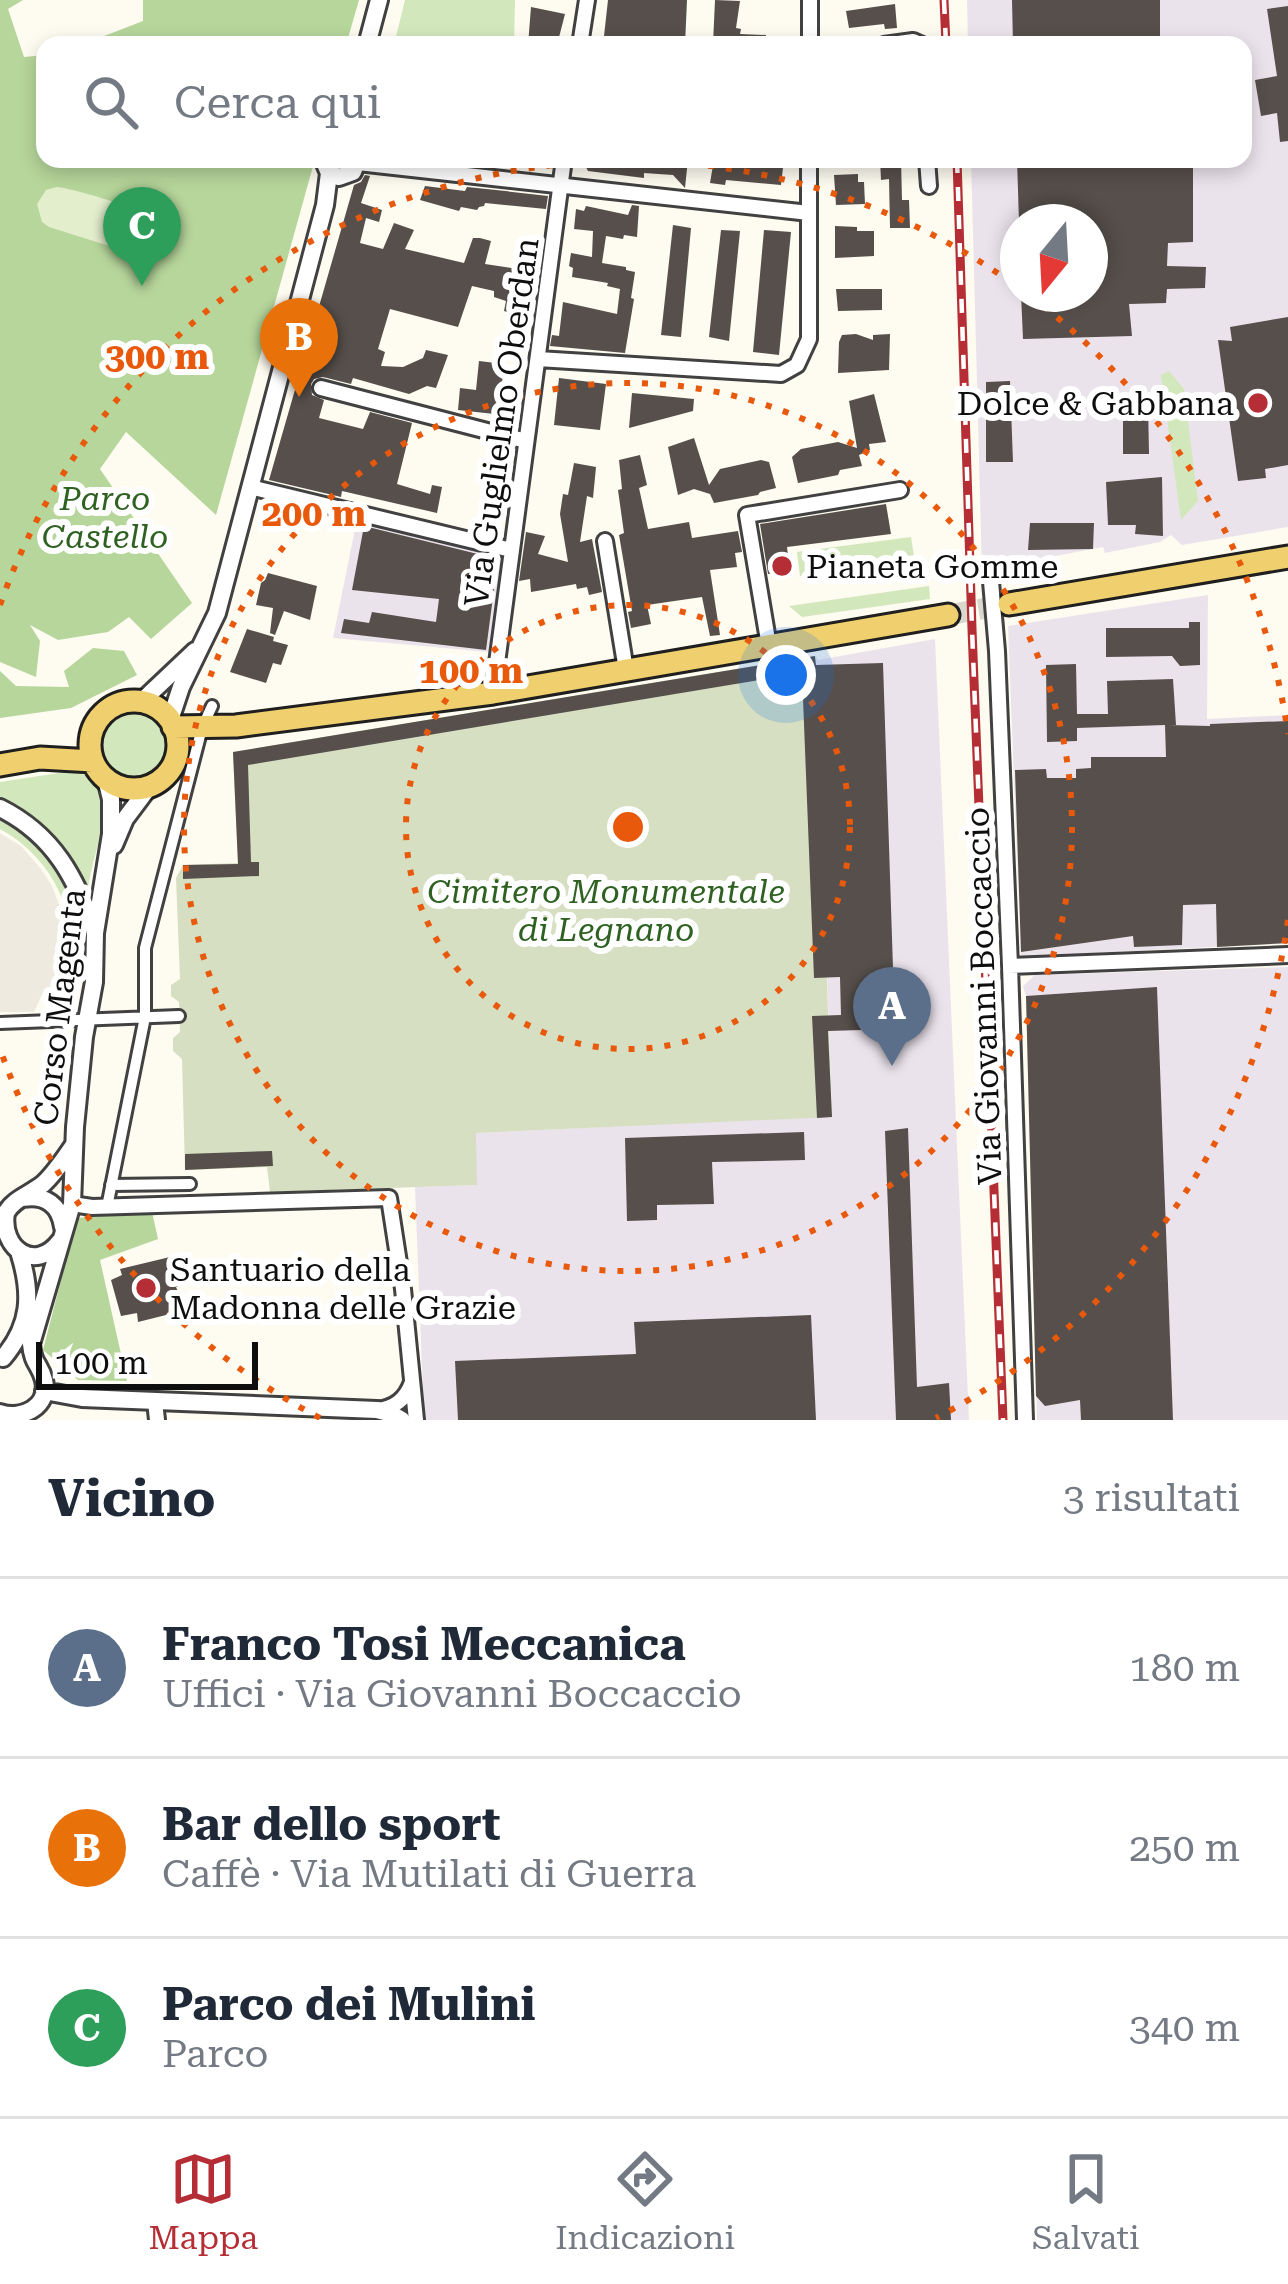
<!DOCTYPE html>
<html lang="it">
<head>
<meta charset="utf-8">
<style>
	:root { --surface:#fff; --page:#f6f6f7; --text:#1f2937; --muted:#747a83; --line:#e0e1e3; --accent:#b62e35 }
	body { margin:0; font-family:"Roboto Serif",serif; background:var(--page); color:var(--text) }
	.compass { position:absolute; left:1000px; top:204px; width:108px; height:108px; border-radius:50%; background:var(--surface); box-shadow:0 6px 18px #0003; rotate:198deg }
	.scale { position:absolute; left:36px; bottom:30px; width:222px; box-sizing:border-box; padding-left:12px; border:6px solid #0e0e0e; border-top:0; font-size:33px; line-height:42px; white-space:nowrap; color:#0e0e0e; -webkit-text-stroke:9px #fff; paint-order:stroke }
	.you { position:absolute; left:786px; top:675px; width:42px; height:42px; margin:-30px; border:9px solid #fff; border-radius:50%; background:#1a73e8; box-shadow:0 0 0 18px #1a73e833 }
	.badge { display:grid; place-items:center; width:78px; height:78px; border-radius:50%; background:var(--accent); color:#fff; font-size:39px; font-weight:700 }
	.pin { position:absolute; translate:-50% -99px; filter:drop-shadow(0 3px 6px #0008) }
	.pin::after { content:''; position:absolute; top:63px; width:42px; height:36px; background:inherit; clip-path:polygon(0 0,100% 0,50% 100%) }
	.list { margin:0; padding:0; list-style:none }
	h2 { display:flex; justify-content:space-between; align-items:center; height:156px; margin:0; padding:0 48px; font-size:51px }
	h2 small { font-size:39px; font-weight:400; color:var(--muted) }
	.list li { display:grid; grid-template-columns:78px 1fr auto; gap:36px; align-items:center; box-sizing:border-box; height:180px; padding:0 48px; border-top:3px solid var(--line) }
	.list b { display:block; font-size:45px; white-space:nowrap }
	.list p { margin:0; font-size:39px; white-space:nowrap; color:var(--muted) }
	.list em { font-size:39px; font-style:normal; color:var(--muted) }
	.icon { flex:none; width:66px; height:66px; fill:none; stroke:currentColor; stroke-width:2; stroke-linecap:round; stroke-linejoin:round }
	.map { position:relative; flex:none; width:1288px; height:1420px; overflow:hidden }
	.search { position:absolute; background:var(--surface); box-shadow:0 6px 18px #0003; left:36px; right:36px; top:36px; height:132px; display:flex; align-items:center; gap:30px; box-sizing:border-box; padding:0 42px; border-radius:24px; color:var(--muted); font-size:45px }
	.sheet { height:696px; background:var(--surface) }
	nav { display:flex; justify-content:space-around; align-items:center; box-sizing:border-box; height:168px; border-top:3px solid var(--line); background:var(--surface); font-size:33px; color:var(--muted) }
	nav a { display:grid; justify-items:center; gap:6px }
	nav .on { color:var(--accent) }
	.map>svg:first-child { display:block }
</style>
</head>
<body>
<div class="map">
<svg width="1288" height="1420" viewBox="0 0 1288 1420">
	<rect width="100%" height="100%" fill="#fefbf0"/>
	<path fill="#ebe3ec" fill-rule="evenodd" d="M967,0H1288V527L1182,545L1171,535L1160,542L1105,553L1103,547L982,570L971,159H1243V45H968ZM1018,222H1090V294H1018Z
		M357,519L504,555L489,652L333,638Z
		M1208,595L1207,719L1288,715V943L1021,957L1008,626Z
		M935,639L969,1420H424L415,1187L476,1185V1133L832,1116L816,656L818,660Z
		M1288,967V1420H1037L1026,996L1023,986L1035,975Z"/>
	<path fill="#d2e7bb" d="M405,0H515L514,45H394Z
		M1169,371L1184,389L1198,501L1181,520L1161,375Z
		M911,537L914,556L874,560V567L800,576L797,552Z
		M929,586L930,599L802,617L789,606Z
		M102 746a32 32 0 1 1 64 0a32 32 0 1 1-64 0Z
		M72,771C131,783 89,855 88,893C68,848 46,820 0,802V782Z
		M0,820C40,837 74,876 80,920C82,938 77,960 75,978L65,979C66,963 70,946 69,930C66,887 37,849 0,829Z"/>
	<path fill="#b6d69b" d="M0,0H23L8,9L24,57L45,55V159H315L216,515L126,432L100,469L192,603L151,639L129,617L108,632L58,640L30,625L40,641L36,677L0,662Z
		M143,0H359L346,45H81L143,21Z
		M93,648L124,651L137,675L71,708L0,718V671L16,686L69,687L64,671Z
		M152,1212L158,1239L100,1260L127,1381L78,1380L43,1350L77,1218Z"/>
	<path fill="#d6dfc2" d="M815,656L832,1117L476,1133L477,1185L270,1192L267,1167L185,1170L182,1059L173,1051V1038L180,1032L179,1002L171,996V985L180,979L176,878L183,865L238,863L233,752Z"/>
	<path fill="#e3eecc" d="M57,187C73,189 133,205 142,216C150,225 146,235 142,245L122,250L49,227L42,222L37,204L46,190Z"/>
	<path fill="#eeeadf" d="M0,833L21,846L41,869L52,886L60,907L64,929L60,983L43,992L34,1012H0Z"/>
	<path fill="#564f4b" d="M608,0H687L685,45H603Z
		M715,0L740,1L736,28L741,29L740,34L766,35L765,45L713,44Z
		M1012,0H1160V45H1013Z
		M895,4L897,28L885,29L884,24L849,28L846,11Z
		M1288,6V141L1280,142L1277,113L1261,116L1255,80L1277,76L1267,9Z
		M531,7L565,14L557,45H528Z
		M582,159H688L685,188L673,175L644,173V178L588,171Z
		M714,159L757,163L758,159H784L781,185L726,180L725,185L710,183Z
		M880,159H901L902,200H909L910,228H890L889,179L881,180Z
		M1017,159H1193V242L1168,243L1167,266L1206,267L1205,288L1167,289L1166,303L1129,304L1132,336L1023,339L1021,294H1090V222H1019Z
		M858,174V182H864L865,204L836,205L834,175Z
		M365,175L370,176L361,203L382,210L379,222L366,218L360,243L383,249L394,223L414,230L405,249L464,263L473,238H480L491,241L485,264L525,270L521,305L517,304L515,314L504,311L506,301L494,297V291L472,286L458,327L390,309L378,349L385,352L381,366L403,367L423,358L426,350L448,355L436,388L427,386L409,394L353,378L351,384L323,377L314,379L311,384L312,395L324,400L319,418L363,429L370,412L412,423L397,484L430,494L432,485L442,487L437,513L342,491L341,497L269,480L354,185L361,182Z
		M425,186L465,191L467,187L496,190L548,196L546,209L485,203L484,206L479,207L477,210L461,207L459,211L420,200Z
		M632,205L639,206L637,237L624,235L623,239L606,236L602,263L626,267V270L635,272L631,298L634,299L625,353L550,346L552,335L559,336L563,302L617,314L620,289L607,286L608,283L572,277L573,268L569,266L571,253L592,257L593,231L574,229L576,209L584,211L586,206L628,215Z
		M673,225L691,228L681,337L661,335Z
		M835,226L857,227V231H874V256L835,258Z
		M721,230L740,231L729,341L709,337Z
		M764,230L791,232L779,355L753,352Z
		M836,289H882V310L838,311Z
		M1288,317V465L1265,469L1266,478L1238,481L1218,340L1232,341L1230,327Z
		M856,334L873,340V335L890,334L889,370L838,373L839,342L842,335Z
		M479,361L504,364L501,393L515,394L513,416L458,410L460,388L476,390Z
		M559,378L606,384L600,430L554,425Z
		M1010,381L1013,462H986V382Z
		M632,393L694,399L693,411L629,428Z
		M874,394L886,442L869,444L870,450L859,455L862,466L840,470L838,475L798,483L792,457L801,449L838,442L857,448L849,401Z
		M1148,403L1149,454H1123V404Z
		M694,438L709,485L720,469L761,460L769,462L776,488L760,492L758,495L714,503L710,494L694,489L678,495L668,447Z
		M640,455L647,485L639,488L648,529L689,522L692,538L738,531L742,552L735,553L737,567L710,570L720,635L710,636L702,597L647,605L651,624L631,628L628,612L632,611L619,535L624,533L618,490L622,489L619,460Z
		M574,463L596,467L593,498L587,496L580,542L592,539L602,592L589,595L587,587L577,589L576,584L531,592L530,579L519,581L526,532L545,536L538,554L568,562L560,514L563,494L568,495Z
		M1162,477L1163,536L1135,534L1136,525H1108L1106,482Z
		M886,504L891,534L787,547L790,572L768,574L760,524Z
		M1030,523H1094L1093,549L1028,550Z
		M364,526L498,559L486,650L341,633L344,619L369,623L372,612L436,622L439,599L352,590Z
		M268,573L317,586L310,620L284,611L275,635L270,633L273,608L256,605L261,583L265,580Z
		M1189,622H1200V665L1180,666L1172,656L1106,657V628H1189Z
		M247,629L274,637L273,641L288,645L281,665L273,663L266,683L230,672Z
		M815,656L816,665L883,663L895,1029L828,1031L832,1117L817,1118L812,1016L841,1015L840,977L814,978L802,673L248,765L251,862H259V876L183,879V865L238,864L233,752Z
		M1076,664L1077,714H1108L1107,681L1173,679L1176,725H1168L1210,726V724L1288,721V943L1217,947L1216,904L1183,905L1182,945L1134,947L1133,936L1021,952L1015,770L1046,769L1047,778H1076V769L1091,768V757H1166L1165,725L1077,728V741L1047,742L1046,665Z
		M1157,987L1173,1420H1081L1080,1400L1045,1406L1036,1396L1026,996Z
		M908,1128L917,1387L949,1383L951,1420H896L885,1131Z
		M804,1132L805,1160L712,1162L714,1204L657,1205V1220L627,1221L625,1138Z
		M272,1151L273,1166L185,1170V1154Z
		M170,1257L174,1270L185,1268L188,1282L176,1287L186,1310L138,1322L137,1313L121,1316L111,1280L122,1275L120,1269Z
		M811,1315L816,1420H458L455,1361L636,1354L634,1322Z"/>
	<g fill="none" stroke-linecap="round" stroke-linejoin="round">
		<path stroke="#dad7ce" stroke-width="21" stroke-dasharray="21 10" stroke-linecap="butt" d="M948,615L1009,604"/>
		<g stroke="#414141" stroke-width="16">
			<path id="pedestrian" d="M0,1023L179,1016
				M111,1185L190,1184
				M107,1207L145,1017V948L202,728L212,706"/>
		</g>
		<g stroke="#414141" stroke-width="20">
			<path id="minor" d="M580,45L587,0
				M810,45V0
				M884,45L913,41L922,45
				M927,159L929,186
				M358,163L809,213
				M538,359L781,374L797,365L809,339V159
				M321,388L526,441
				M250,487L511,550
				M605,541L626,670
				M990,570L997,651L1010,966L1025,1420
				M769,646L747,515L900,490
				M493,693L564,159
				M1010,966L1288,955
				M72,1204L92,1207L389,1198L403,1289L416,1420
				M155,1401L157,1420
				M377,1410C395,1408 406,1399 412,1382"/>
		</g>
		<g stroke="#414141" stroke-width="22">
			<path id="tertiary" d="M367,45L379,0
				M323,159L329,173L339,177L353,172L358,159
				M141,702L195,651
				M170,720L181,687L217,613L325,205L329,173
				M0,808C54,835 76,878 95,932
				M114,845L125,819L149,787
				M23,1198C45,1194 60,1205 63,1227
				M60,1241C35,1274 0,1248 6,1213C13,1199 31,1194 43,1184C55,1173 64,1159 73,1146
				M3,1358C31,1325 32,1294 20,1255
				M44,1391L82,1398L377,1410L392,1414L402,1420
				M0,1413C22,1420 50,1407 44,1380C40,1364 33,1365 31,1344L72,1204L75,1127L84,1037L94,982L95,933L111,834V799L106,779"/>
		</g>
		<g stroke="#1f1f1f" stroke-width="27">
			<path id="primary" d="M1009,604L1288,557
				M90 745a44 44 0 1 1 88 0a44 44 0 1 1-88 0Z
				M173,727L236,726L493,693L948,615
				M0,765L40,758L93,761"/>
		</g>
		<use href="#pedestrian" stroke="#fff" stroke-width="10"/>
		<use href="#minor" stroke="#fff" stroke-width="14"/>
		<use href="#tertiary" stroke="#fff" stroke-width="16"/>
		<use href="#primary" stroke="#f0d06e" stroke-width="21"/>
		<g stroke="#b62e35" stroke-width="9">
			<path id="rail" d="M944,0L946,45
				M957,159L972,629L1003,1420"/>
		</g>
		<use href="#rail" stroke="#fff" stroke-width="4.5" stroke-dasharray="14" stroke-linecap="butt"/>
	</g>
	<g fill="none" stroke="#e8590c" stroke-width="6" stroke-dasharray="6 12">
		<circle cx="628" cy="827" r="222"/>
		<circle cx="628" cy="827" r="444"/>
		<path d="M1288 920A666 666 0 0 1 936 1418M320 1418A666 666 0 0 1 0 1049M0 605A666 666 0 0 1 1015 285M1029 295A666 666 0 0 1 1288 734"/>
	</g>
	<g fill="#b62e35" stroke="#fff" stroke-width="4.5">
		<circle cx="1258" cy="403" r="12"/>
		<circle cx="782" cy="566" r="12"/>
		<circle cx="146" cy="1288" r="12"/>
	</g>
	<g text-anchor="middle" stroke-width="12" stroke-linejoin="round" paint-order="stroke">
		<g font-size="33" fill="#0e0e0e" stroke="#fff" text-anchor="start">
			<text x="1234" y="415" text-anchor="end">Dolce &amp; Gabbana</text>
			<text x="806" y="578">Pianeta Gomme</text>
			<text x="170" y="1281">Santuario della<tspan x="170" dy="38">Madonna delle Grazie</tspan></text>
		</g>
		<g font-size="33" fill="#0e0e0e" stroke="#fff">
			<text transform="translate(501 422) rotate(-82)" y="12">Via Guglielmo Oberdan</text>
			<text transform="translate(983 996) rotate(-92)" y="12">Via Giovanni Boccaccio</text>
			<text transform="translate(59 1007) rotate(-83)" y="12">Corso Magenta</text>
		</g>
		<g font-size="33" font-style="italic" fill="#2f6222" stroke="#fff">
			<text x="105" y="510">Parco<tspan x="105" dy="38">Castello</tspan></text>
			<text x="606" y="903">Cimitero Monumentale<tspan x="606" dy="38">di Legnano</tspan></text>
		</g>
	</g>
	<circle cx="628" cy="827" r="18" fill="#e8590c" stroke="#fff" stroke-width="6"/>
	<g font-size="36" text-anchor="middle" font-weight="bold" fill="#e8590c" stroke="#fff" stroke-width="12" stroke-linejoin="round" paint-order="stroke">
		<text x="157" y="369">300 m</text>
		<text x="314" y="526">200 m</text>
		<text x="471" y="683">100 m</text>
	</g>
</svg>
<svg class="compass" viewBox="-18 -18 36 36"><path d="M0-13l5 13h-10z" fill="#e53935"/><path d="M0 13l5-13h-10z" fill="#747a83"/></svg>
<div class="scale">100 m</div>
<div class="you"></div>
<div class="pin badge" style="left:892px;top:1066px;background:#5c6f8a">A</div>
<div class="pin badge" style="left:299px;top:397px;background:#e8710a">B</div>
<div class="pin badge" style="left:142px;top:286px;background:#2e9e5b">C</div>
<div class="search"><svg class="icon" aria-label="search" viewBox="0 0 24 24"><circle cx="10" cy="10" r="6"/><path d="M15 15l6 6"/></svg>Cerca qui</div>
</div>
<section class="sheet">
<h2>Vicino<small>3 risultati</small></h2>
<ul class="list">
<li><span class="badge" style="background:#5c6f8a">A</span><div><b>Franco Tosi Meccanica</b><p>Uffici · Via Giovanni Boccaccio</p></div><em>180 m</em></li>
<li><span class="badge" style="background:#e8710a">B</span><div><b>Bar dello sport</b><p>Caffè · Via Mutilati di Guerra</p></div><em>250 m</em></li>
<li><span class="badge" style="background:#2e9e5b">C</span><div><b>Parco dei Mulini</b><p>Parco</p></div><em>340 m</em></li>
</ul>
</section>
<nav>
<a class="on"><svg class="icon" aria-label="map" viewBox="0 0 24 24"><path d="M3 6l6-2 6 2 6-2v14l-6 2-6-2-6 2zM9 4v14M15 6v14"/></svg>Mappa</a>
<a><svg class="icon" aria-label="directions" viewBox="0 0 24 24"><path d="M12 3l9 9-9 9-9-9zM9 14v-3h6M13 9l2 2-2 2"/></svg>Indicazioni</a>
<a><svg class="icon" aria-label="saved" viewBox="0 0 24 24"><path d="M7 4h10v16l-5-4-5 4z"/></svg>Salvati</a>
</nav>
</body>
</html>
